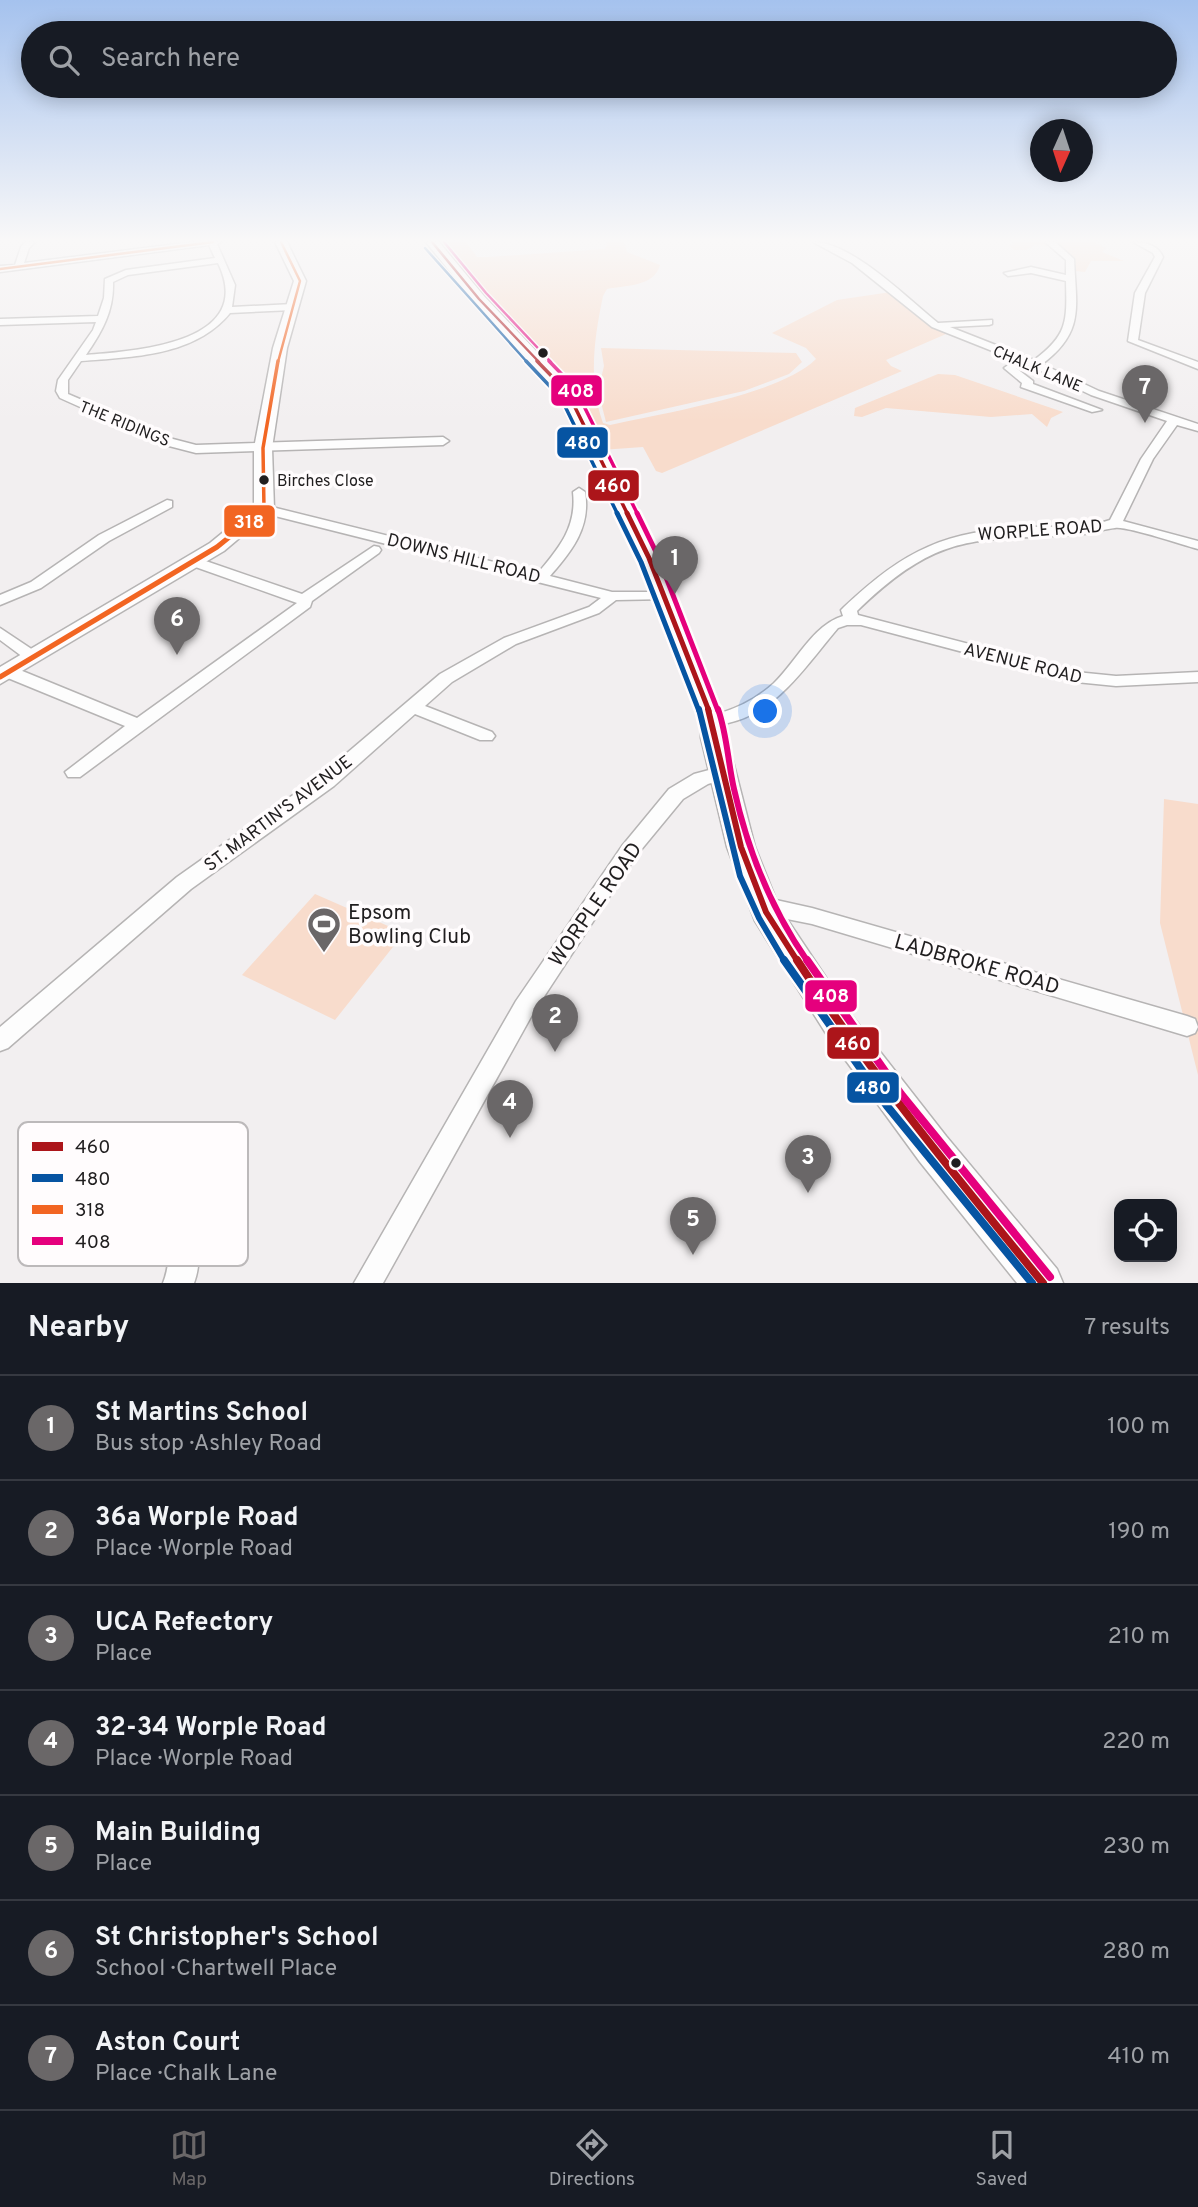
<!DOCTYPE html>
<html lang="en">
<head>
<meta charset="utf-8">
<style>
	:root { --surface:#171b24; --page:#20242c; --text:#f1f3f6; --muted:#9ea1a6; --line:#363941; --accent:#6a6768 }
	body { margin:0; font-family:Overpass,sans-serif; background:var(--page); color:var(--text) }
	.controls { position:absolute; right:21px; bottom:21px; display:grid; overflow:hidden; border-radius:14px; box-shadow:0 4px 18px #0003 }
	.controls button { width:63px; height:63px; display:grid; place-items:center; padding:0; border:0; border-bottom:2px solid var(--line); background:var(--surface); color:var(--text); font:35px sans-serif }
	.compass { position:absolute; left:1030px; top:119px; width:63px; height:63px; border-radius:50%; background:var(--surface); box-shadow:0 4px 18px #0003; rotate:183deg }
	.you { position:absolute; left:766px; top:712px; width:24px; height:24px; margin:-18px; border:5px solid #fff; border-radius:50%; background:#1a73e8; box-shadow:0 0 0 10px #1a73e833 }
	.badge { display:grid; place-items:center; width:46px; height:46px; border-radius:50%; background:var(--accent); color:#fff; font-size:23px; font-weight:700 }
	.pin { position:absolute; translate:-50% -58px; filter:drop-shadow(0 2px 4px #0008) }
	.pin::after { content:''; position:absolute; top:37px; width:24px; height:21px; background:inherit; clip-path:polygon(0 0,100% 0,50% 100%) }
	.list { margin:0; padding:0; list-style:none }
	h2 { display:flex; justify-content:space-between; align-items:center; height:91px; margin:0; padding:0 28px; font-size:30px }
	h2 small { font-size:23px; font-weight:400; color:var(--muted) }
	.list li { display:grid; grid-template-columns:46px 1fr auto; gap:21px; align-items:center; box-sizing:border-box; height:105px; padding:0 28px; border-top:2px solid var(--line) }
	.list b { display:block; font-size:26px; white-space:nowrap }
	.list p { margin:0; font-size:23px; white-space:nowrap; color:var(--muted) }
	.list em { font-size:23px; font-style:normal; color:var(--muted) }
	.icon { flex:none; width:38px; height:38px; fill:none; stroke:currentColor; stroke-width:2; stroke-linecap:round; stroke-linejoin:round }
	.map { position:relative; flex:none; width:1198px; height:1283px; overflow:hidden }
	.search { position:absolute; background:var(--surface); box-shadow:0 4px 18px #0003; left:21px; right:21px; top:21px; height:77px; display:flex; align-items:center; gap:18px; box-sizing:border-box; padding:0 24px; border-radius:38px; color:var(--muted); font-size:26px }
	.sheet { height:826px; background:var(--surface) }
	nav { display:flex; justify-content:space-around; align-items:center; box-sizing:border-box; height:98px; border-top:2px solid var(--line); background:var(--surface); font-size:19px; color:var(--muted) }
	nav a { display:grid; justify-items:center; gap:4px }
	nav .on { color:var(--accent) }
	.map>svg:first-child { display:block }
</style>
</head>
<body>
<div class="map">
<svg width="1198" height="1283" viewBox="0 0 1198 1283">
	<rect width="100%" height="100%" fill="#f2eff0"/>
	<path fill="#f8dccc" d="M441,242H466L477,257H488L605,249L608,242H624L627,252L660,265C654,287 626,285 607,289L603,296C594,339 588,382 603,423L610,425C663,413 780,395 816,359L806,348L772,333L837,300L891,292L929,324L953,331L886,360L891,366L902,371L662,473L656,471L643,447L601,450L578,401L468,278Z
		M1015,242H1093L1106,248L1102,252L1124,261H1091L1085,272L1075,271V259L1060,246L1035,245L1026,250H1014L1009,246Z
		M601,348L796,353L802,362L789,374L744,391L606,422L598,391L604,366Z
		M938,374L955,375L1063,412L1051,418L1047,427L1032,414L991,417L886,408L862,417L854,416L855,408Z
		M1164,799L1198,804V1075L1160,923Z
		M315,894L404,933L335,1020L242,975Z"/>
	<g fill="none" stroke-linecap="round" stroke-linejoin="round">
		<g stroke="#b6b4b4" stroke-width="3">
			<path id="minor" d="M25,242H35L29,248L24,263L193,242H221L217,244L235,285L232,307L293,304L298,307L293,310L230,313C195,356 133,357 81,361L68,380V394L173,439L196,445L443,437L449,441L443,445L196,453L165,445L60,398L56,391L58,380L93,330L96,322L0,325V319L98,316L104,298L105,279L126,270L215,258L209,245L0,272V266L15,265L21,247ZM218,263C257,343 137,351 86,355C102,332 114,311 113,282L128,275Z
				M813,242C852,242 908,299 938,323L992,320V324L989,325L950,327L1034,360C1068,335 1067,321 1066,281L1031,273L1008,276L1004,273L1031,267L1066,275V260L1045,242H1055L1074,259C1076,307 1085,332 1042,364L1099,391L1198,424V431L1177,425L1153,459L1123,521L1198,541V549C1182,545 1127,526 1115,528C1104,529 1094,533 1083,534C974,542 942,529 857,611L858,615L1076,672L1116,676L1198,672V682L1116,686L1076,682L861,625H847L838,628C807,664 778,712 728,723C721,725 715,727 707,725L704,721L707,717C733,710 753,702 774,683C796,662 813,625 843,616L841,610L844,607C906,549 944,531 1030,527C1056,526 1084,529 1110,520L1141,459L1167,421L1091,395L1024,363L1016,368L1033,381V384L1102,410L1092,412L1021,387L1022,383L1004,368L1015,360L932,327L852,263Z
				M1133,242C1145,242 1158,245 1163,257L1145,293L1138,340L1198,362V369L1128,341L1135,293L1155,257L1153,253Z
				M579,488L585,492C591,527 572,551 550,576L612,592H665L670,593L672,596L670,599L616,600L599,613L516,644L452,682L425,706L492,732L495,736L492,740H480L415,714L334,786L191,889L8,1048L0,1051V1027L177,877L320,776L440,674L504,638L589,607L601,598L259,512V506L264,505L538,573C559,548 577,527 573,492Z
				M167,500L172,501V507L109,541L41,588L0,605V595L31,582L99,535Z
				M374,546L379,547L381,550L379,553L312,601L310,607L80,777H68L65,772L125,726L3,676L1,672L3,668H15L137,718L297,603L187,564L185,561L187,558H197L302,594Z
				M0,628L39,654L41,657L39,660H27L0,640Z
				M724,766L730,767L733,772L730,777L708,784L683,799L636,856L532,1015L383,1283H354L516,1001L622,846L669,789L694,774Z
				M776,900L812,908L1187,1016L1195,1019L1198,1027L1195,1033L1187,1036L812,924L777,917L766,920L759,918L756,912L759,906Z
				M185,1223L195,1227C201,1243 200,1267 194,1283H163C171,1263 168,1246 175,1227Z"/>
		</g>
		<g stroke="#b6b4b4" stroke-width="3">
			<path id="secondary" d="M275,242H287L306,281L287,348L272,448L274,509L224,551L0,684V667L210,543L254,507V448L273,348L294,281Z
				M426,242H439L484,296L576,393L659,558L725,721L727,738L755,847L779,907L849,1012L946,1136L1057,1269L1063,1283H1017L920,1162L825,1032L755,921L727,847L701,738V721L639,558L561,395L474,302Z"/>
		</g>
		<use href="#minor" fill="#fdfdfd" fill-rule="evenodd"/>
		<use href="#secondary" fill="#fdfdfd" fill-rule="evenodd"/>
		<g stroke="#fffcfd" stroke-width="5">
			<path id="bus-1-far4" d="M432,242L479,299L539,362"/>
		</g>
		<g stroke="#fffcfd" stroke-width="7">
			<path id="bus-1-far3" d="M537,361L568,393L628,515"/>
		</g>
		<g stroke="#fffcfd" stroke-width="10">
			<path id="bus-1-far2" d="M627,513L649,558L709,711"/>
		</g>
		<g stroke="#fffcfd" stroke-width="11">
			<path id="bus-1-far1" d="M708,709L741,847L766,912L798,962"/>
		</g>
		<g stroke="#fffcfd" stroke-width="13">
			<path id="bus-1" d="M797,960C871,1074 957,1178 1043,1283"/>
		</g>
		<g stroke="#fffcfd" stroke-width="5">
			<path id="bus-2-far4" d="M425,248L527,362"/>
		</g>
		<g stroke="#fffcfd" stroke-width="7">
			<path id="bus-2-far3" d="M526,361L561,398L618,515"/>
		</g>
		<g stroke="#fffcfd" stroke-width="10">
			<path id="bus-2-far2" d="M617,513L641,562L699,711"/>
		</g>
		<g stroke="#fffcfd" stroke-width="11">
			<path id="bus-2-far1" d="M699,709L740,876L759,918L785,962"/>
		</g>
		<g stroke="#fffcfd" stroke-width="13">
			<path id="bus-2" d="M784,960L887,1106L1032,1283"/>
		</g>
		<g stroke="#fffcfd" stroke-width="5">
			<path id="bus-3-far2" d="M0,269L213,242
				M278,362L300,281L281,242"/>
		</g>
		<g stroke="#fffcfd" stroke-width="7">
			<path id="bus-3-far1" d="M256,515L264,509L263,448L278,361"/>
		</g>
		<g stroke="#fffcfd" stroke-width="10">
			<path id="bus-3" d="M0,677L217,547L259,513"/>
		</g>
		<g stroke="#fffcfd" stroke-width="5">
			<path id="bus-4-far4" d="M444,242L486,293L551,362"/>
		</g>
		<g stroke="#fffcfd" stroke-width="7">
			<path id="bus-4-far3" d="M549,361L575,388L638,515"/>
		</g>
		<g stroke="#fffcfd" stroke-width="10">
			<path id="bus-4-far2" d="M637,513L657,554L718,711"/>
		</g>
		<g stroke="#fffcfd" stroke-width="11">
			<path id="bus-4-far1" d="M718,709C727,734 728,763 734,789C748,852 771,909 808,962"/>
		</g>
		<g stroke="#fffcfd" stroke-width="13">
			<path id="bus-4" d="M807,960L901,1094L1050,1277"/>
		</g>
		<use href="#bus-1-far4" stroke="#ac151a" stroke-width="2.5"/>
		<use href="#bus-1-far3" stroke="#ac151a" stroke-width="3.5"/>
		<use href="#bus-1-far2" stroke="#ac151a" stroke-width="5"/>
		<use href="#bus-1-far1" stroke="#ac151a" stroke-width="6"/>
		<use href="#bus-1" stroke="#ac151a" stroke-width="8"/>
		<use href="#bus-2-far4" stroke="#0654a2" stroke-width="2.5"/>
		<use href="#bus-2-far3" stroke="#0654a2" stroke-width="3.5"/>
		<use href="#bus-2-far2" stroke="#0654a2" stroke-width="5"/>
		<use href="#bus-2-far1" stroke="#0654a2" stroke-width="6"/>
		<use href="#bus-2" stroke="#0654a2" stroke-width="8"/>
		<use href="#bus-3-far2" stroke="#f26522" stroke-width="2.5"/>
		<use href="#bus-3-far1" stroke="#f26522" stroke-width="3.5"/>
		<use href="#bus-3" stroke="#f26522" stroke-width="5"/>
		<use href="#bus-4-far4" stroke="#e5007d" stroke-width="2.5"/>
		<use href="#bus-4-far3" stroke="#e5007d" stroke-width="3.5"/>
		<use href="#bus-4-far2" stroke="#e5007d" stroke-width="5"/>
		<use href="#bus-4-far1" stroke="#e5007d" stroke-width="6"/>
		<use href="#bus-4" stroke="#e5007d" stroke-width="8"/>
	</g>
	<linearGradient id="sky" x2="0" y2="1"><stop stop-color="#a5c2ee"/><stop offset="0.57" stop-color="#f9f8f8"/><stop offset="1" stop-color="#f9f8f8" stop-opacity="0"/></linearGradient>
	<rect width="1198" height="422" fill="url(#sky)"/>
	<defs>
		<g id="stadium-pin" transform="scale(1.75)"><path d="M0 17L-7.5 6A9.5 9.5 0 1 1 7.5 6Z" fill="#6a6768" stroke="#fffcfd"/><path d="M0-5a6.5 5 0 1 0 0 10a6.5 5 0 1 0 0-10ZM-3.5-1.8h7v3.6h-7Z" fill="#fff"/></g>
	</defs>
	<g fill-rule="evenodd">
		<use href="#stadium-pin" x="324" y="924"/>
	</g>
	<g fill="#201e1f" stroke="#fffcfd" stroke-width="2.5">
		<circle cx="543" cy="353" r="6"/>
		<circle cx="264" cy="480" r="6"/>
		<circle cx="956" cy="1163" r="6"/>
	</g>
	<g text-anchor="middle" stroke-width="7" stroke-linejoin="round" paint-order="stroke">
		<g font-size="16" fill="#201e1f" stroke="#fffcfd">
			<text transform="translate(1038 368) rotate(23)" y="6">CHALK LANE</text>
			<text transform="translate(125 423) rotate(22)" y="6">THE RIDINGS</text>
		</g>
		<g font-size="16" fill="#201e1f" stroke="#fffcfd" text-anchor="start">
			<text x="277" y="486">Birches Close</text>
		</g>
		<g font-size="18" fill="#201e1f" stroke="#fffcfd">
			<text transform="translate(1040 530) rotate(-4)" y="6">WORPLE ROAD</text>
			<text transform="translate(464 558) rotate(14)" y="6">DOWNS HILL ROAD</text>
			<text transform="translate(1023 663) rotate(14)" y="6">AVENUE ROAD</text>
			<text transform="translate(278 813) rotate(-37)" y="6">ST. MARTIN'S AVENUE</text>
		</g>
		<g font-size="21" fill="#201e1f" stroke="#fffcfd">
			<text transform="translate(595 904) rotate(-55)" y="7">WORPLE ROAD</text>
			<text transform="translate(977 964) rotate(16)" y="7">LADBROKE ROAD</text>
		</g>
		<g font-size="21" fill="#201e1f" stroke="#fffcfd" text-anchor="start">
			<text x="348" y="919">Epsom<tspan x="348" dy="24">Bowling Club</tspan></text>
		</g>
	</g>
	<rect x="18" y="1122" width="230" height="144" rx="10" fill="#fffcfd" stroke="#bcb9ba" stroke-width="2"/>
	<rect x="32" y="1142" width="31" height="9" fill="#ac151a"/>
	<rect x="32" y="1174" width="31" height="8" fill="#0654a2"/>
	<rect x="32" y="1205" width="31" height="9" fill="#f26522"/>
	<rect x="32" y="1237" width="31" height="8" fill="#e5007d"/>
	<g font-size="19" fill="#201e1f">
		<text x="75" y="1153">460</text>
		<text x="75" y="1185">480</text>
		<text x="75" y="1216">318</text>
		<text x="75" y="1248">408</text>
	</g>
	<g stroke="#fffcfd" stroke-width="2.5">
		<rect x="550" y="374" width="53" height="33" rx="7" fill="#e5007d"/>
		<rect x="556" y="426" width="53" height="33" rx="7" fill="#0654a2"/>
		<rect x="587" y="469" width="53" height="33" rx="7" fill="#ac151a"/>
		<rect x="223" y="504" width="53" height="34" rx="7" fill="#f26522"/>
		<rect x="804" y="979" width="54" height="34" rx="7" fill="#e5007d"/>
		<rect x="826" y="1026" width="54" height="34" rx="7" fill="#ac151a"/>
		<rect x="846" y="1071" width="54" height="33" rx="7" fill="#0654a2"/>
	</g>
	<g font-size="19" text-anchor="middle" font-weight="bold" fill="#fff">
		<text x="576" y="397">408</text>
		<text x="583" y="449">480</text>
		<text x="613" y="492">460</text>
		<text x="249" y="528">318</text>
		<text x="831" y="1002">408</text>
		<text x="853" y="1050">460</text>
		<text x="873" y="1094">480</text>
	</g>
</svg>
<div class="controls">
<button><svg class="icon" aria-label="locate" viewBox="0 0 24 24"><circle cx="12" cy="12" r="6"/><path d="M12 2v4M12 18v4M2 12h4M18 12h4"/></svg></button>
</div>
<svg class="compass" viewBox="-18 -18 36 36"><path d="M0-13l5 13h-10z" fill="#e53935"/><path d="M0 13l5-13h-10z" fill="#9ea1a6"/></svg>
<div class="you"></div>
<div class="pin badge" style="left:675px;top:594px">1</div>
<div class="pin badge" style="left:555px;top:1052px">2</div>
<div class="pin badge" style="left:808px;top:1193px">3</div>
<div class="pin badge" style="left:510px;top:1138px">4</div>
<div class="pin badge" style="left:693px;top:1255px">5</div>
<div class="pin badge" style="left:177px;top:655px">6</div>
<div class="pin badge" style="left:1145px;top:423px">7</div>
<div class="search"><svg class="icon" aria-label="search" viewBox="0 0 24 24"><circle cx="10" cy="10" r="6"/><path d="M15 15l6 6"/></svg>Search here</div>
</div>
<section class="sheet">
<h2>Nearby<small>7 results</small></h2>
<ul class="list">
<li><span class="badge">1</span><div><b>St Martins School</b><p>Bus stop · Ashley Road</p></div><em>100 m</em></li>
<li><span class="badge">2</span><div><b>36a Worple Road</b><p>Place · Worple Road</p></div><em>190 m</em></li>
<li><span class="badge">3</span><div><b>UCA Refectory</b><p>Place</p></div><em>210 m</em></li>
<li><span class="badge">4</span><div><b>32-34 Worple Road</b><p>Place · Worple Road</p></div><em>220 m</em></li>
<li><span class="badge">5</span><div><b>Main Building</b><p>Place</p></div><em>230 m</em></li>
<li><span class="badge">6</span><div><b>St Christopher's School</b><p>School · Chartwell Place</p></div><em>280 m</em></li>
<li><span class="badge">7</span><div><b>Aston Court</b><p>Place · Chalk Lane</p></div><em>410 m</em></li>
</ul>
</section>
<nav>
<a class="on"><svg class="icon" aria-label="map" viewBox="0 0 24 24"><path d="M3 6l6-2 6 2 6-2v14l-6 2-6-2-6 2zM9 4v14M15 6v14"/></svg>Map</a>
<a><svg class="icon" aria-label="directions" viewBox="0 0 24 24"><path d="M12 3l9 9-9 9-9-9zM9 14v-3h6M13 9l2 2-2 2"/></svg>Directions</a>
<a><svg class="icon" aria-label="saved" viewBox="0 0 24 24"><path d="M7 4h10v16l-5-4-5 4z"/></svg>Saved</a>
</nav>
</body>
</html>
